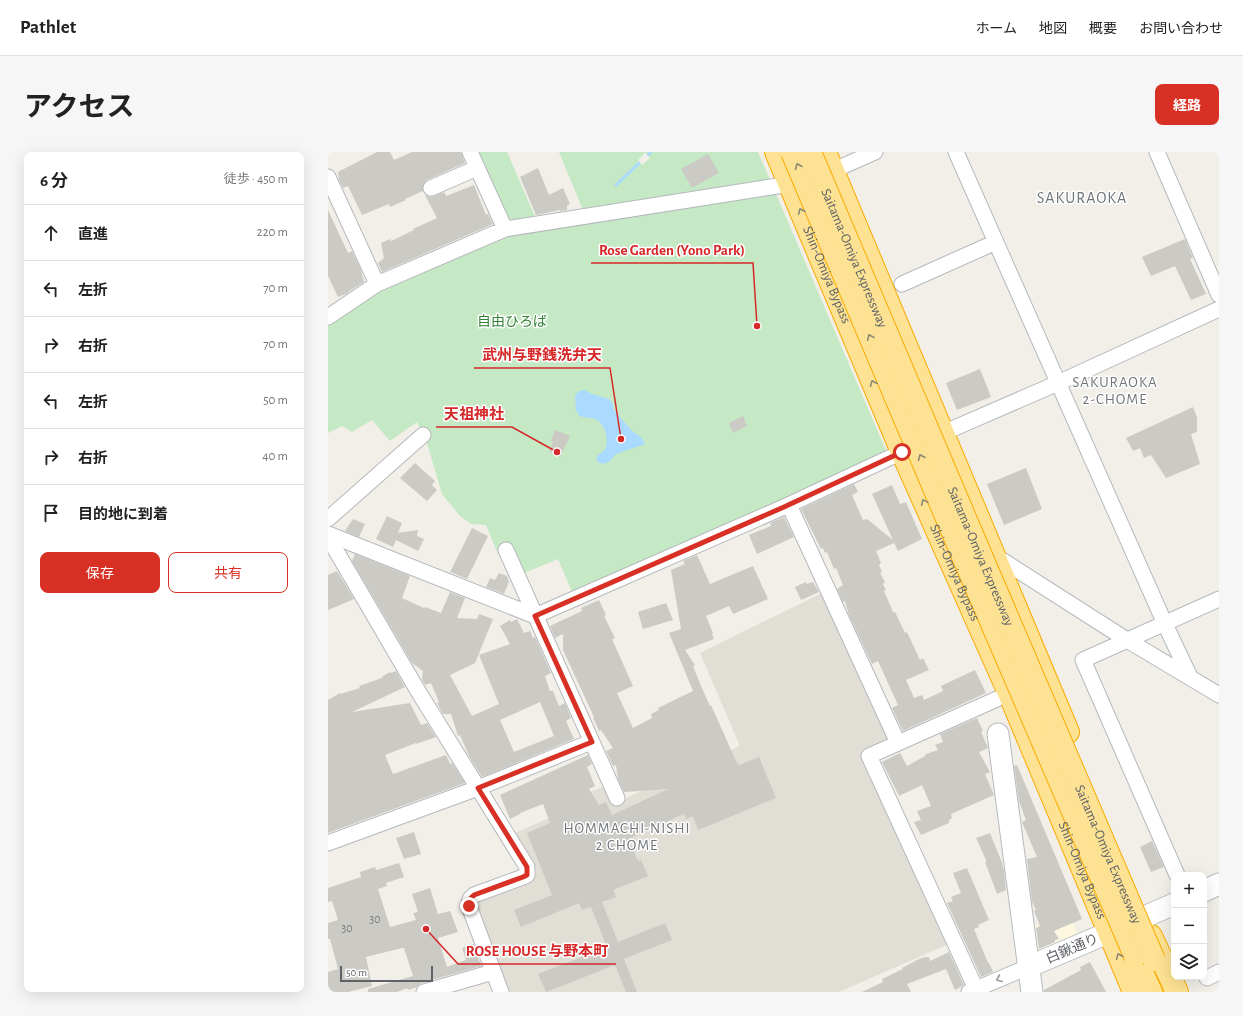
<!DOCTYPE html>
<html lang="ja">
<head>
<meta charset="utf-8">
<style>
	:root { --surface:#fff; --page:#f6f6f6; --text:#222; --muted:#767676; --line:#e0e0e0; --accent:#d93025 }
	body { margin:0; font-family:"Alegreya Sans","Noto Sans JP",sans-serif; background:var(--page); color:var(--text) }
	.controls { position:absolute; right:12px; bottom:12px; display:grid; overflow:hidden; border-radius:8px; box-shadow:0 4px 16px #0002 }
	.controls button { width:36px; height:36px; display:grid; place-items:center; padding:0; border:0; border-bottom:1px solid var(--line); background:var(--surface); color:var(--text); font:20px sans-serif }
	.scale { position:absolute; left:12px; bottom:10px; width:93px; box-sizing:border-box; padding-left:4px; border:2px solid #5f6368; border-top:0; font-size:11px; line-height:14px; white-space:nowrap; color:#5f6368; -webkit-text-stroke:3px #fff; paint-order:stroke }
	.stop { position:absolute; width:12px; height:12px; margin:-9px; border:3px solid #d93025; border-radius:50%; background:#fff }
	.stop.end { background:#d93025; border-color:#fff; box-shadow:0 1px 4px #0008 }
	.list { margin:0; padding:0; list-style:none }
	h2 { display:flex; justify-content:space-between; align-items:center; height:52px; margin:0; padding:0 16px; font-size:17px }
	h2 small { font-size:13px; font-weight:400; color:var(--muted) }
	.list li { display:grid; grid-template-columns:26px 1fr auto; gap:12px; align-items:center; box-sizing:border-box; height:56px; padding:0 16px; border-top:1px solid var(--line) }
	.list b { display:block; font-size:15px; white-space:nowrap }
	.list em { font-size:13px; font-style:normal; color:var(--muted) }
	.actions { display:flex; gap:8px; padding:12px 16px }
	.actions a { flex:1; padding:9px 0; border:1px solid var(--accent); border-radius:8px; text-align:center; font-size:14px; color:var(--accent) }
	.actions .main { background:var(--accent); color:#fff }
	.icon { flex:none; width:22px; height:22px; fill:none; stroke:currentColor; stroke-width:2; stroke-linecap:round; stroke-linejoin:round }
	.map { position:relative; flex:none; width:891px; height:840px; overflow:hidden; border-radius:8px }
	header { display:flex; align-items:center; gap:24px; box-sizing:border-box; height:56px; padding:0 20px; background:var(--surface); border-bottom:1px solid var(--line) }
	header strong { font-size:19px }
	nav { display:flex; gap:22px; margin-inline-start:auto; font-size:14px }
	.intro { display:flex; align-items:center; justify-content:space-between; box-sizing:border-box; height:96px; padding:0 24px }
	h1 { margin:0; font-size:28px }
	.button { padding:10px 18px; border-radius:8px; background:var(--accent); color:#fff; font-size:14px; font-weight:700 }
	main { display:flex; gap:24px; padding:0 24px }
	aside { flex:1; background:var(--surface); border-radius:8px; box-shadow:0 4px 16px #0002 }
	.map>svg:first-child { display:block }
</style>
</head>
<body>
<header>
<strong>Pathlet</strong>
<nav><a>ホーム</a><a>地図</a><a>概要</a><a>お問い合わせ</a></nav>
</header>
<div class="intro"><h1>アクセス</h1><a class="button">経路</a></div>
<main>
<aside>
<h2>6 分<small>徒歩 · 450 m</small></h2>
<ul class="list">
<li><svg class="icon" aria-label="ahead" viewBox="0 0 24 24"><path d="M12 20V5M6 11l6-6 6 6"/></svg><div><b>直進</b></div><em>220 m</em></li>
<li><svg class="icon" aria-label="left" viewBox="0 0 24 24"><path d="M17 20v-9H6M10 6l-5 5 5 5"/></svg><div><b>左折</b></div><em>70 m</em></li>
<li><svg class="icon" aria-label="right" viewBox="0 0 24 24"><path d="M7 20v-9h11M14 6l5 5-5 5"/></svg><div><b>右折</b></div><em>70 m</em></li>
<li><svg class="icon" aria-label="left" viewBox="0 0 24 24"><path d="M17 20v-9H6M10 6l-5 5 5 5"/></svg><div><b>左折</b></div><em>50 m</em></li>
<li><svg class="icon" aria-label="right" viewBox="0 0 24 24"><path d="M7 20v-9h11M14 6l5 5-5 5"/></svg><div><b>右折</b></div><em>40 m</em></li>
<li><svg class="icon" aria-label="arrive" viewBox="0 0 24 24"><path d="M6 21V4h12l-3 4 3 4H6"/></svg><div><b>目的地に到着</b></div></li>
</ul>
<div class="actions"><a class="main">保存</a><a>共有</a></div>
</aside>
<div class="map">
<svg width="891" height="840" viewBox="0 0 891 840">
	<rect width="100%" height="100%" fill="#f1efe8"/>
	<path fill="#fef7e0" d="M741,760L750,783L713,800L709,797L706,775Z"/>
	<path fill="#e1ded6" d="M496,440L561,587L536,602L623,791L511,840H178L147,754L150,747L207,726L208,722L184,682L221,666L218,658L277,634L285,652L412,594L372,501Z"/>
	<path fill="#c5e8c5" d="M148,0H179L208,67L183,71L178,68Z
		M231,0H430L559,301L449,351L244,440L230,407L196,421L184,396L170,402L158,373L143,372L132,364L114,342L99,291L89,270L62,289L44,268L24,280L14,274L0,281V173L48,140L180,83L255,58Z"/>
	<path fill="#aadaff" d="M321,0H325L288,35L286,33Z
		M257,238L264,242L281,247L285,252L286,258L304,279L313,285L317,292L288,302L282,309L276,312L269,310V304C272,301 277,299 278,295C281,286 276,270 267,267C262,265 256,266 251,264L248,258L247,244L251,239Z"/>
	<path fill="#f1efe8" d="M317,1L322,6L314,13L310,8Z"/>
	<path fill="#cccac5" fill-rule="evenodd" d="M49,0H62L66,8L84,0H133L137,11L99,28L96,31L95,39L77,47L78,48L62,55L61,52L34,63L20,34L15,36L11,28L10,20Z
		M380,2L391,21L364,36L353,17Z
		M210,16L221,43L235,36L242,52L239,54V58L232,59V58L208,63L192,25Z
		M146,33L158,63L160,62L165,72L54,120L50,111L56,106L53,91L62,87L63,89L86,78L85,77L109,66L97,43L102,45L106,44L116,40L118,44Z
		M0,58L20,101L24,99L33,118L36,130L20,140V141L10,145L0,124Z
		M857,87L865,106L862,107L878,142L863,148L847,114L823,124L814,105Z
		M652,217L663,245L629,258L618,231Z
		M865,255L869,265V280L863,282L872,312L838,326L823,303L816,306L812,296L805,299L798,286Z
		M415,264L419,274L405,281L401,271Z
		M227,278L242,284L232,305L221,300L225,290L223,289Z
		M87,311L107,329L104,333L109,338L99,349L72,326Z
		M698,316L714,357L676,373L659,332Z
		M526,332L530,340L524,343L535,368L539,367L565,388L544,342L564,333L572,352L578,350L594,387L570,399L566,391L548,399L553,411L551,413L554,420L552,421L557,430L555,432L558,438L556,439L565,460H567L577,481L579,480L592,508L595,506L601,518L578,528L586,546L594,543L596,548L615,539L613,534L647,518L658,541L575,579L564,556L570,553L550,509L544,512L521,463L517,449L515,450L509,437L515,433L508,416L506,417L499,400L497,401L495,396L493,397L473,357Z
		M59,364L74,371L70,381L90,378L89,384L96,387L90,399L68,388L65,395L48,387Z
		M456,365L466,385L429,402L421,383L443,374L442,371Z
		M25,367L37,372L31,385L17,379Z
		M144,376L160,384L139,427L122,420Z
		M27,402L82,424L74,446L96,456L97,455L113,461L122,440L137,446L129,466L149,467L151,462L165,467L147,511L122,523L144,564L171,552L151,503L182,492L172,474L182,468L183,470L189,467L196,481L202,479L205,486L207,485L223,521L217,524L222,539H225L231,554L237,551L243,566L238,569L246,587L154,625L141,604L132,583L130,584L123,562H115L109,551L111,550L103,531L97,533L94,527L95,519L84,511L24,409ZM212,550L226,584L186,600L172,568Z
		M369,403L382,432L425,414L440,447L405,462L401,454L378,464L385,481L384,482L386,487L357,498L367,513L365,514L373,534L382,554L383,553L408,609L411,613L431,605L448,646L370,678L365,664L358,667L356,662L300,687L310,709L313,708L320,724L285,738L288,745L274,750L290,790L337,771L344,788L296,807L309,840H298L287,813L218,840L210,822L279,795L263,755L254,758L251,751L193,775L186,758L224,743L199,681L222,671L215,652L192,661V662L182,667L172,643L260,603L264,612L259,615L267,634L261,637L271,653L278,650L284,663L340,637L296,640L290,627L288,613L285,614L278,599L285,596L273,578L271,579L265,565H266L235,498V482L227,486L222,474L254,459L253,456L271,448L278,463L276,464L287,486L284,487L305,534L289,541L305,576L324,566L323,562L331,558L330,556L365,539L341,481L353,477L343,418L357,412L355,409Z
		M9,419L26,447L0,458V423Z
		M171,421L179,424L181,430L176,442L158,435L162,426L167,428Z
		M478,430L479,432L485,430L491,440L473,448L467,435Z
		M338,451L345,468L315,477L310,460Z
		M68,519L77,535L24,560L82,551L93,573L99,571L108,585L88,592V591L57,603L65,622L118,603L122,612L124,611L137,631L0,681V548L12,541V542L32,536L31,534L54,526L55,524L62,520L63,521Z
		M649,566L655,579L653,580L660,596L651,600L662,620L657,622L666,643L623,662L624,666L621,668V671L593,683L586,670L593,668L589,659L603,654L594,633L571,644L554,610L572,601L579,614L597,604L598,602L610,598L607,593L615,590L612,582Z
		M689,613L754,767L726,779L731,787L727,788V790L711,797L708,776L712,774L706,759L708,758L704,750L699,707L709,705L694,670L698,668L691,649L686,614Z
		M86,680L93,702L76,707L68,686Z
		M662,681L675,713H674L676,718L678,738L669,742L657,710H659L648,686Z
		M824,689L836,715L823,720L812,695Z
		M71,711L76,725L58,731L59,734L50,737L62,775L88,768L85,761L90,760L84,742L102,736L110,762L122,759L130,780L110,786L119,815L138,808L134,796L146,792L153,814L93,831L89,835L80,838L79,836L69,840H40V837L85,824L76,796H74L38,805L44,834L20,840H0V820L10,817L2,787H0V771L10,768L4,749L0,750V736L33,725L32,720L47,715L48,718Z
		M639,716L661,768L650,773L651,775L646,777L660,811H661L665,820L653,825L619,751L625,749L623,745L633,741L625,721Z
		M621,800L636,833L634,834L627,838L618,817L579,832L583,840H534L555,830L554,827L575,817L574,816L591,807L597,805H601L602,809Z
		M762,810L778,840H716V838L753,818L752,815Z"/>
	<g fill="none" stroke-linecap="round" stroke-linejoin="round">
		<g stroke="#b5b8bc" stroke-width="17">
			<path id="street" d="M142,0L177,77
				M628,0L837,472L862,525
				M829,0L891,143
				M504,19L547,0
				M0,25L49,132
				M103,36L149,16
				M574,132L668,90
				M0,165L49,132L177,77L462,32
				M615,281L730,231L891,157
				M461,353L570,591
				M0,367L95,283
				M0,382L207,464L456,355L574,300
				M0,385L90,539L199,715V723L195,725L146,743L142,747L141,754L173,840
				M178,398L289,646
				M666,403L799,488L891,543
				M0,691L150,636L263,590
				M849,723L755,508L891,447
				M879,826L891,820
				M648,837L541,604L669,547
				M96,840L165,820
				M641,840L700,815"/>
		</g>
		<g stroke="#b6babf" stroke-width="23">
			<path id="secondary" d="M670,582L704,840
				M876,739L891,732
				M700,815L768,786L846,752"/>
		</g>
		<g stroke="#f9ab00" stroke-width="24">
			<g id="highway">
				<path id="s1" d="M448,0L574,300L681,541L806,840"/>
				<path d="M497,0L740,580"/>
				<path d="M823,784L849,840"/>
				<path d="M807,805L823,840"/>
			</g>
		</g>
		<use href="#street" stroke="#fff" stroke-width="15"/>
		<use href="#secondary" stroke="#fff" stroke-width="21"/>
		<use href="#highway" stroke="#fde293" stroke-width="22"/>
		<g stroke="#f9ab00" stroke-width="24" stroke-linecap="butt">
			<g id="highway-bridge">
				<path d="M464,0L634,402L807,804"/>
				<path id="s2" d="M482,0L649,394L826,808"/>
			</g>
		</g>
		<use href="#highway-bridge" stroke="#fde293" stroke-width="22"/>
	</g>
	<defs><path id="oneway-chevron" d="M-2-3.5L2.5 0L-2 3.5" fill="none" stroke-width="1.6" stroke-linecap="round" stroke-linejoin="round"/></defs>
	<g stroke="#8e8975">
		<use href="#oneway-chevron" transform="translate(470 14) rotate(-113)"/>
		<use href="#oneway-chevron" transform="translate(473 59) rotate(-113)"/>
		<use href="#oneway-chevron" transform="translate(542 185) rotate(-113)"/>
		<use href="#oneway-chevron" transform="translate(545 231) rotate(-113)"/>
		<use href="#oneway-chevron" transform="translate(593 305) rotate(-113)"/>
		<use href="#oneway-chevron" transform="translate(596 350) rotate(-114)"/>
		<use href="#oneway-chevron" transform="translate(791 804) rotate(-113)"/>
	</g>
	<use stroke="#979a9d" href="#oneway-chevron" transform="translate(671 827) rotate(157)"/>
	<g fill="none" stroke-linecap="round" stroke-linejoin="round">
		<path stroke="#d93025" stroke-width="5" d="M141,754L142,747L146,743L195,725L199,723V715L150,636L264,590L207,464L456,355L574,300"/>
	</g>
	<g text-anchor="middle" stroke-width="3" stroke-linejoin="round" paint-order="stroke">
		<g font-size="12" fill="#7a7d7f">
			<text x="47" y="771">30</text>
			<text x="19" y="780">30</text>
		</g>
		<g font-size="14" fill="#5f6368" stroke="#fff">
			<text dy="5" stroke="none"><textPath href="#s2" startOffset="115">Saitama-Omiya Expressway</textPath></text>
			<text dy="5" stroke="none"><textPath href="#s1" startOffset="133">Shin-Omiya Bypass</textPath></text>
			<text dy="5" stroke="none"><textPath href="#s2" startOffset="439">Saitama-Omiya Expressway</textPath></text>
			<text dy="5" stroke="none"><textPath href="#s1" startOffset="457">Shin-Omiya Bypass</textPath></text>
			<text dy="5" stroke="none"><textPath href="#s2" startOffset="763">Saitama-Omiya Expressway</textPath></text>
			<text dy="5" stroke="none"><textPath href="#s1" startOffset="781">Shin-Omiya Bypass</textPath></text>
			<text transform="translate(744 796) rotate(-23)" y="5">白鍬通り</text>
		</g>
		<g font-size="14" fill="#348238" stroke="#fff">
			<text x="184" y="174">自由ひろば</text>
		</g>
		<g font-size="15" letter-spacing="1" fill="#70757a" stroke="#fff">
			<text x="787" y="235">SAKURAOKA<tspan x="787" dy="17">2-CHOME</tspan></text>
			<text x="299" y="681">HOMMACHI-NISHI<tspan x="299" dy="17">2 CHOME</tspan></text>
		</g>
		<g font-size="16" letter-spacing="1" fill="#70757a" stroke="#fff">
			<text x="754" y="51">SAKURAOKA</text>
		</g>
	</g>
	<path fill="none" stroke="#d62828" stroke-width="1.5" d="M429 174L425 111H263M293 287L282 216H146M229 300L184 275H108M98 777L130 812H288"/>
	<g fill="#d62828" stroke="#fff" stroke-width="1.5">
		<circle cx="429" cy="174" r="4"/>
		<circle cx="293" cy="287" r="4"/>
		<circle cx="229" cy="300" r="4"/>
		<circle cx="98" cy="777" r="4"/>
	</g>
	<g font-size="15" text-anchor="middle" font-weight="bold" fill="#d62828" stroke="#fff" stroke-width="3" stroke-linejoin="round" paint-order="stroke">
		<text x="344" y="103">Rose Garden (Yono Park)</text>
		<text x="214" y="208">武州与野銭洗弁天</text>
		<text x="146" y="267">天祖神社</text>
		<text x="209" y="804">ROSE HOUSE 与野本町</text>
	</g>
</svg>
<div class="controls">
<button>+</button>
<button>−</button>
<button><svg class="icon" aria-label="layers" viewBox="0 0 24 24"><path d="M12 4l9 5-9 5-9-5zM3 14l9 5 9-5"/></svg></button>
</div>
<div class="scale">50 m</div>
<div class="stop" style="left:574px;top:300px"></div>
<div class="stop end" style="left:141px;top:754px"></div>
</div>
</main>
</body>
</html>
